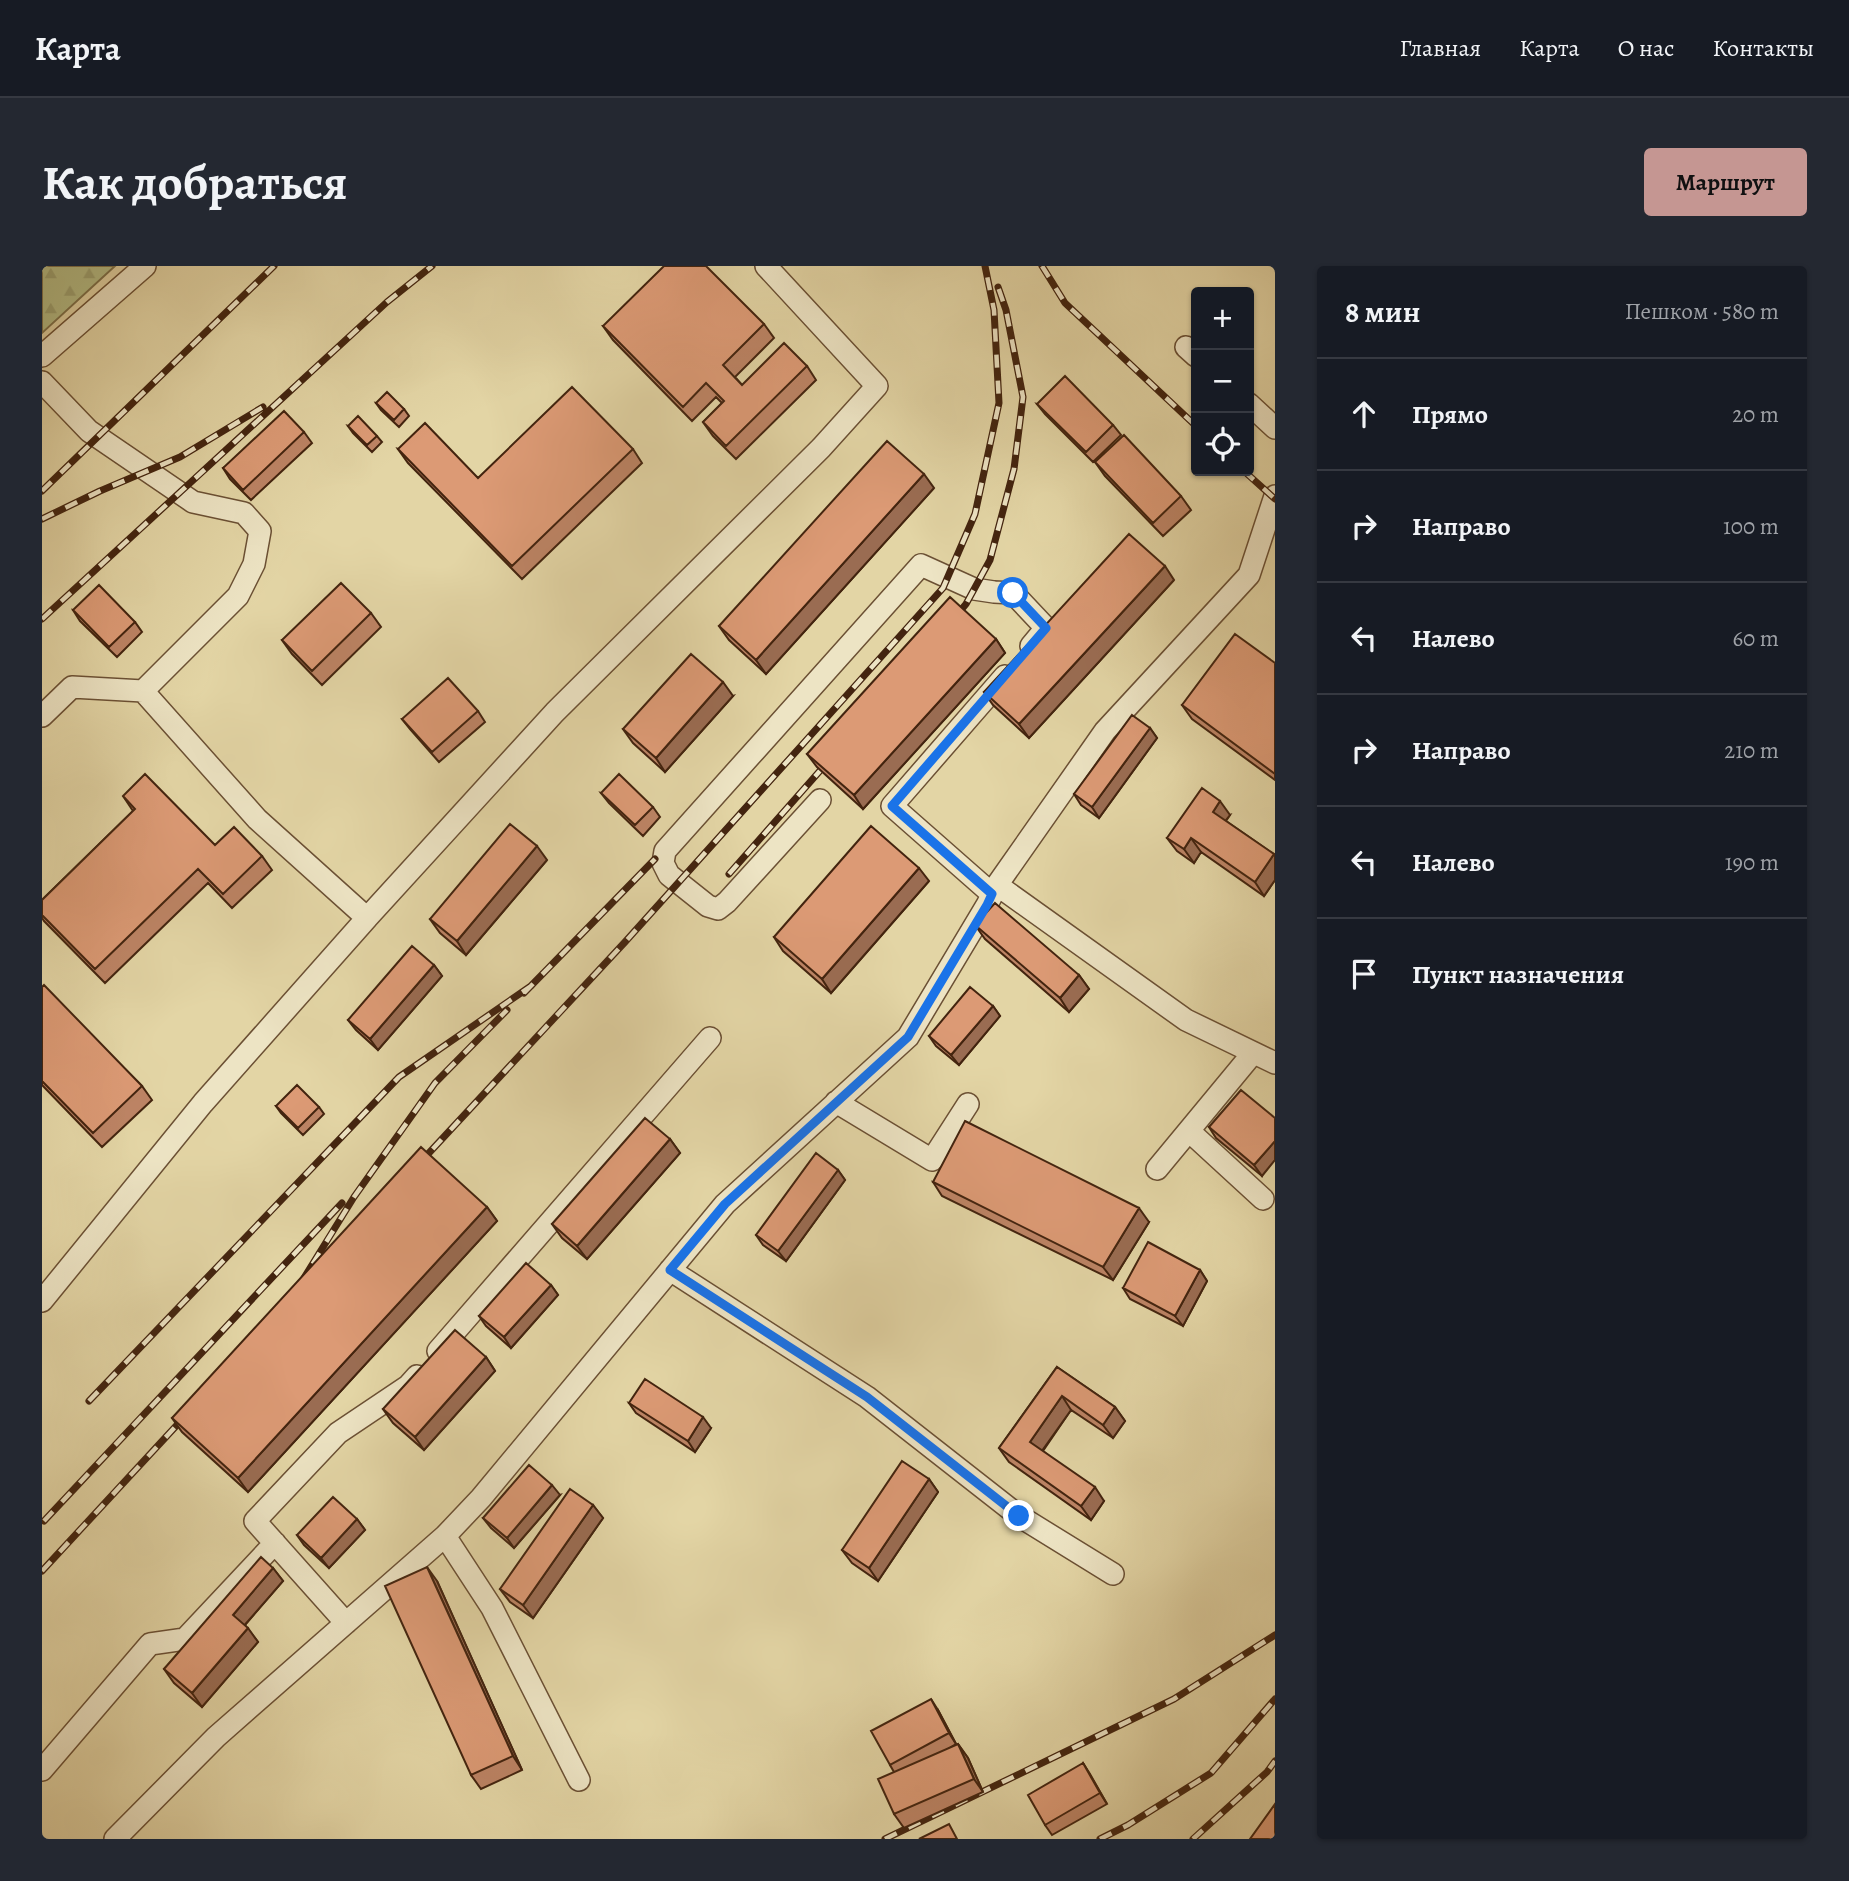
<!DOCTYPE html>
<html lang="ru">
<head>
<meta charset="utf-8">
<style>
	:root { --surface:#171b24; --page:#242831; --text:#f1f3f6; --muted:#9ea1a6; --line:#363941; --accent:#c59692 }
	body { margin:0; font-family:Alegreya,serif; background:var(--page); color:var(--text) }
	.controls { position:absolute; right:21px; top:21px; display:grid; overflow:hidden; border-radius:7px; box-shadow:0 2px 5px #0004 }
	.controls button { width:63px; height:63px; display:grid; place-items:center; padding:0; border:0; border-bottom:2px solid var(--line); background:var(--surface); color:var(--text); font:35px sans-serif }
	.stop { position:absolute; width:21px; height:21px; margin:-16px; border:5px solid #1a73e8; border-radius:50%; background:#fff }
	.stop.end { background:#1a73e8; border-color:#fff; box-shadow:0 2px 7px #0008 }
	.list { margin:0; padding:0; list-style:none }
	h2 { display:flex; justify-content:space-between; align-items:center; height:91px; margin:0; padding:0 28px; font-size:30px }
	h2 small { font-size:23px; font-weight:400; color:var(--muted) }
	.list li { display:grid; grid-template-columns:46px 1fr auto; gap:21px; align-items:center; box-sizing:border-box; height:112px; padding:0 28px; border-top:2px solid var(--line) }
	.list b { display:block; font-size:26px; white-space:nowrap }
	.list em { font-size:23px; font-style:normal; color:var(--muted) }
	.icon { flex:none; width:38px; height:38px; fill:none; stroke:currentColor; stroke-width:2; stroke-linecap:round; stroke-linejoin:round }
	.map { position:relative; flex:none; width:1233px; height:1573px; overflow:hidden; border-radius:7px }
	header { display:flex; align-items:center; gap:42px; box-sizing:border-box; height:98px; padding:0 35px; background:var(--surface); border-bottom:2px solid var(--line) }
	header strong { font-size:33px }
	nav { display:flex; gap:38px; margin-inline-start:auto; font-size:24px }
	.intro { display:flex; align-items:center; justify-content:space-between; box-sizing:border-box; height:168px; padding:0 42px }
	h1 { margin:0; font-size:49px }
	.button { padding:18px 32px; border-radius:7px; background:var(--accent); color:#111; font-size:24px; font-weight:700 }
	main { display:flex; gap:42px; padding:0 42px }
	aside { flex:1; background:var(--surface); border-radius:7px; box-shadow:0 2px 5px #0004 }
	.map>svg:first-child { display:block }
</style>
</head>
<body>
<header>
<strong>Карта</strong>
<nav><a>Главная</a><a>Карта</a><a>О нас</a><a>Контакты</a></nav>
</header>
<div class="intro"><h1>Как добраться</h1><a class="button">Маршрут</a></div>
<main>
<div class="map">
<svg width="1233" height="1573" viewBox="0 0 1233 1573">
	<defs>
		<pattern id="forest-firs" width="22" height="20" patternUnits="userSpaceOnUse" patternTransform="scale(1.75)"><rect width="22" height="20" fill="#b4bd86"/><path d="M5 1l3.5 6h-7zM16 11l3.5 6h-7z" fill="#9ca272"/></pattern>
	</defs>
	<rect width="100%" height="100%" fill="#e3d5a5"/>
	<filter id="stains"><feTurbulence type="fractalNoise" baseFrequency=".00286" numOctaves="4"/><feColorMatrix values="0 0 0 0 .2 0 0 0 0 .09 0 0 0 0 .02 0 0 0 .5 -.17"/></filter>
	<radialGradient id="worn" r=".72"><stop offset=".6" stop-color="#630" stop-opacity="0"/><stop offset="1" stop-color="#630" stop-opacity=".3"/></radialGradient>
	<path fill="url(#forest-firs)" stroke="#7c704a" stroke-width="2" d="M0,0H73L0,67Z"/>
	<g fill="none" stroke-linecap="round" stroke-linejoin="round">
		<g stroke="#6b5034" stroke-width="24">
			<path id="minor" d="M1144,81L1154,90
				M0,90L103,0
				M0,116L47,165L151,236L202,247L218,265L212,298L196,330L101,425
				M1207,138L1233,162
				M0,450L30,421L101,425L215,553L325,652L161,837L0,1035
				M778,534L685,636L676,643L666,640L627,609L621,597L623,585L879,299L932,323L952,326L971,327L1004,362L989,380
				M955,619L1144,754L1233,797
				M950,628L850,540L963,410
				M325,652L513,446L779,182L835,120L724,0
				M794,836L890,894L926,838
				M1147,865L1221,933
				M1115,903L1211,787
				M628,1004L825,1131L977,1250L1071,1308
				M396,1085L668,772
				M403,1270L450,1342L537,1514
				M304,1357L213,1255L296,1167L366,1120L375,1110
				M0,1504L108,1378L143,1373L233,1277
				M73,1573L174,1471L403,1270L439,1232L683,938L866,771L945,639L955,619L1063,465L1207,309L1233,230"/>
		</g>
		<use href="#minor" stroke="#ede4c4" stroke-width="21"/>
		<g stroke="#43240f" stroke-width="7">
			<path id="rail" d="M1000,0L1023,37L1154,160
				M1202,205L1233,233
				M0,225L232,0
				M0,253L58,225L138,191L221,141
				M0,353L345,36L390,0
				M909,356L924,338L948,294L972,203L981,131L964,44L956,21
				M687,608L791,490
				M482,727L613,593
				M373,902L583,676L901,322L933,248L957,137L952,44L943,0
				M257,1020L312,931L393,817L465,744
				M47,1135L357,811L489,720
				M2,1255L300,937
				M0,1305L147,1146
				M843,1573L1132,1433L1233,1369
				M1058,1573L1086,1559L1169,1507L1233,1433
				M1151,1573L1225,1506L1233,1495"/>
		</g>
		<use href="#rail" stroke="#ede4c4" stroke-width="4.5" stroke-dasharray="13" stroke-linecap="butt"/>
	</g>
	<path fill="#bd8465" stroke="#43240f" stroke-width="2" d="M722,58L732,72L693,111L700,119L765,100L774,114L694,193L671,170L661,156L680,137L674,131L650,155L571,74L561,60Z
		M334,137L362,143L367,150L357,161L339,144Z
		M995,138L1071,159L1079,169L1051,196L1003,148Z
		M306,160L335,170L340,176L330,186L311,167Z
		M262,166L270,177L209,234L188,213L181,202Z
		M356,183L436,212L591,183L600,197L480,313L366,197Z
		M1053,196L1139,230L1149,244L1121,270L1063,210Z
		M892,222L724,408L687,374L677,360Z
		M1132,314L987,472L951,439L942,426Z
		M31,344L93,356L100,366L75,391L38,355Z
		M329,347L339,361L280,419L250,388L240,374Z
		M954,373L963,387L821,543L775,501L765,488Z
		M1233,397V514L1150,453L1140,439Z
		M691,430L623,506L591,477L581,463Z
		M436,445L443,456L397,496L368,463L360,453Z
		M1108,462L1115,472L1057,552L1039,539L1032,528Z
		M559,527L611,541L618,551L601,570L567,537Z
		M81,530L173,579L220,590L230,604L190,642L166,617L63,717L2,655L0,652V634L91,545Z
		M1188,549L1184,555L1233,589V614L1222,630L1159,586L1152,597L1135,585L1125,572Z
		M505,594L424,689L398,667L388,653Z
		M887,615L789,727L741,685L732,671Z
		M933,659L1037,709L1047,723L1027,746L943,673Z
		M392,699L400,710L336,784L314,764L306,754Z
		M0,721L100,820L110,834L60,881L0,819Z
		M951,740L958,750L917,799L894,780L887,770Z
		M234,840L277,841L282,848L261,869L239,847Z
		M1233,852L1220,910L1174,872L1167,861Z
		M628,873L638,887L545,993L520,972L510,958Z
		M796,904L803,914L744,995L721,979L714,969Z
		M891,916L1107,956L1071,1014L900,930Z
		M445,941L455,955L206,1226L140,1166L130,1152Z
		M1158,1004L1165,1015L1141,1060L1088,1033L1081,1022Z
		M509,1019L516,1029L469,1082L444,1060L437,1050Z
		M444,1091L453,1105L382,1184L351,1157L341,1143Z
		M1015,1101L1073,1141L1083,1155L1071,1172L1029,1144L1001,1185L1062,1235L1049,1254L967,1196L957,1182Z
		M587,1137L669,1162L653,1186L594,1147Z
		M887,1213L896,1226L836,1315L810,1297L800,1284Z
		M518,1229L472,1282L449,1262L441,1252Z
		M551,1239L561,1252L491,1352L468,1336L458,1323Z
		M315,1253L323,1264L287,1302L262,1279L255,1269Z
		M231,1302L241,1315L203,1359L216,1376L160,1441L132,1417L122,1403Z
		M395,1315L480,1504L439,1523L429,1509Z
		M896,1444L914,1478L904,1484L916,1478L926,1492L941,1526L862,1562L852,1548V1506L848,1499Z
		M1041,1497L1065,1538L1010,1569L1003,1559Z"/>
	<path fill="#9a6c52" stroke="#43240f" stroke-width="2" d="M882,208L892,222L724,408L714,394Z
		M1123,300L1132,314L987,472L977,458Z
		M954,373L963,387L821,543L812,529Z
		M681,416L691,430L623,506L614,492Z
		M1108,462L1115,472L1057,552L1050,541Z
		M1178,535L1188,549L1180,559L1171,546Z
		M1149,572L1159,586L1152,597L1142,583Z
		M495,580L505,594L424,689L415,675Z
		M1232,588L1233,589V614L1222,630L1213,616Z
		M877,602L887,615L789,727L780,713Z
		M392,699L400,710L336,784L328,773Z
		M1037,709L1047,723L1027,746L1018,732Z
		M951,740L958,750L917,799L909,789Z
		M628,873L638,887L545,993L535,980Z
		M1233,875V894L1220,910L1212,899Z
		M796,904L803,914L744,995L736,985Z
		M445,941L455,955L206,1226L196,1212Z
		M1097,942L1107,956L1071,1014L1061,1001Z
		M1158,1004L1165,1015L1141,1060L1133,1050Z
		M509,1019L516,1029L469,1082L462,1071Z
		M444,1091L453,1105L382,1184L373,1171Z
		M1020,1130L1029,1144L997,1189L988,1176Z
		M1073,1141L1083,1155L1071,1172L1061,1159Z
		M661,1151L669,1162L653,1186L646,1175Z
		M887,1213L896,1226L836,1315L827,1302Z
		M510,1219L518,1229L472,1282L465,1272Z
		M1053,1221L1062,1235L1049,1254L1039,1240Z
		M551,1239L561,1252L491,1352L481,1339Z
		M315,1253L323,1264L287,1302L279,1292Z
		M385,1301L395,1315L480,1504L471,1490Z
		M231,1302L241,1315L200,1362L191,1349Z
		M206,1362L216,1376L160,1441L150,1427Z
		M889,1433L896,1444L914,1478L907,1467Z
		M916,1478L926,1492L941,1526L932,1513Z
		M1041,1497L1048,1508L1065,1538L1058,1527Z"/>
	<path fill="#dc9a75" stroke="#43240f" stroke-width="2" d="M622,0H664L722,58L681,99L700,119L742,77L765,100L684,180L661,156L682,135L664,117L641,141L561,60Z
		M1023,110L1071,159L1044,186L995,138Z
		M530,121L591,183L470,300L356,183L383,157L436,212Z
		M345,126L362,143L352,154L334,137Z
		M242,145L262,166L201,224L181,202Z
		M316,150L335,170L325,179L306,160Z
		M1082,169L1139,230L1111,257L1053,196Z
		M845,175L882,208L714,394L677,360Z
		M1087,268L1123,300L977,458L942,426Z
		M299,317L329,347L270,405L240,374Z
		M57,319L93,356L67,381L31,344Z
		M908,331L954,373L812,529L765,488Z
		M1193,368L1233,397V508L1140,439Z
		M649,388L681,416L614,492L581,463Z
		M406,412L436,445L390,486L360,453Z
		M1090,449L1108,462L1050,541L1032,528Z
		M103,508L173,579L192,561L220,590L181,628L156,603L53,703L0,649V634L93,543L81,530Z
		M577,508L611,541L593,559L559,527Z
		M1160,522L1178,535L1171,546L1232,588L1213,616L1149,572L1142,583L1125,572Z
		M468,558L495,580L415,675L388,653Z
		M829,560L877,602L780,713L732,671Z
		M953,637L1037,709L1018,732L933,659Z
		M370,680L392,699L328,773L306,754Z
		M2,719L100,820L51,867L0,815V721Z
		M928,721L951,740L909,789L887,770Z
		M255,819L277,841L256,862L234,840Z
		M1199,824L1233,852V875L1212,899L1167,861Z
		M603,852L628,873L535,980L510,958Z
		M923,855L1097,942L1061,1001L891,916Z
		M379,881L445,941L196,1212L130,1152Z
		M774,887L796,904L736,985L714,969Z
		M1106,976L1158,1004L1133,1050L1081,1022Z
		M484,997L509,1019L462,1071L437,1050Z
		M413,1064L444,1091L373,1171L341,1143Z
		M1015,1101L1073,1141L1061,1159L1020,1130L988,1176L1053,1221L1039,1240L957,1182Z
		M603,1113L661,1151L646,1175L587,1137Z
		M860,1195L887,1213L827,1302L800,1284Z
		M487,1199L510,1219L465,1272L441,1252Z
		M528,1223L551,1239L481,1339L458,1323Z
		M291,1231L315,1253L279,1292L255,1269Z
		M219,1291L231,1302L191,1349L206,1362L150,1427L122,1403Z
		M385,1301L471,1490L429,1509L343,1320Z
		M889,1433L907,1467L848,1499L829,1465Z
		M916,1478L932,1513L852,1548L836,1513Z
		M1041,1497L1058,1527L1003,1559L986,1529Z
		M1233,1538V1573H1208Z
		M907,1558L915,1573H877Z"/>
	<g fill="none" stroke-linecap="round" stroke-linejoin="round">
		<path stroke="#1a73e8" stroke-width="9" d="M971,327L1004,362L850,540L950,628L945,639L866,771L683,938L628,1004L825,1131L977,1250"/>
	</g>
	<rect width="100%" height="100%" filter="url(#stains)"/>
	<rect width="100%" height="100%" fill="url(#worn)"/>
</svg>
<div class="controls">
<button>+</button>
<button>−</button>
<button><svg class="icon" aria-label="locate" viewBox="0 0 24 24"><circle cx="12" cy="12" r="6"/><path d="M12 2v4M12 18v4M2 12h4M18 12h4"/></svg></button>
</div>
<div class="stop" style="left:971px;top:327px"></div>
<div class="stop end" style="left:977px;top:1250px"></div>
</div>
<aside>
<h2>8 мин<small>Пешком · 580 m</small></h2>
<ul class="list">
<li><svg class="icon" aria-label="ahead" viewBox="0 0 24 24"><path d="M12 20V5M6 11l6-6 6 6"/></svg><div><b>Прямо</b></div><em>20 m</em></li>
<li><svg class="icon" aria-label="right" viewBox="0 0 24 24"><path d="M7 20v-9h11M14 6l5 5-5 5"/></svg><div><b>Направо</b></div><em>100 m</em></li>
<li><svg class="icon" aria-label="left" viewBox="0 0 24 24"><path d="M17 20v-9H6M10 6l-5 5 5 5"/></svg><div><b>Налево</b></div><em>60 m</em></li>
<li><svg class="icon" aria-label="right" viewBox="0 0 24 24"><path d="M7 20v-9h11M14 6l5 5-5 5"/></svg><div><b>Направо</b></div><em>210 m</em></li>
<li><svg class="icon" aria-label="left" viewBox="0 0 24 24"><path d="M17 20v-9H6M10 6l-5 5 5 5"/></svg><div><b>Налево</b></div><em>190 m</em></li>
<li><svg class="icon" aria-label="arrive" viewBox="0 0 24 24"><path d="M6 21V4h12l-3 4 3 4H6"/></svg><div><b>Пункт назначения</b></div></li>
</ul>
</aside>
</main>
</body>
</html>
